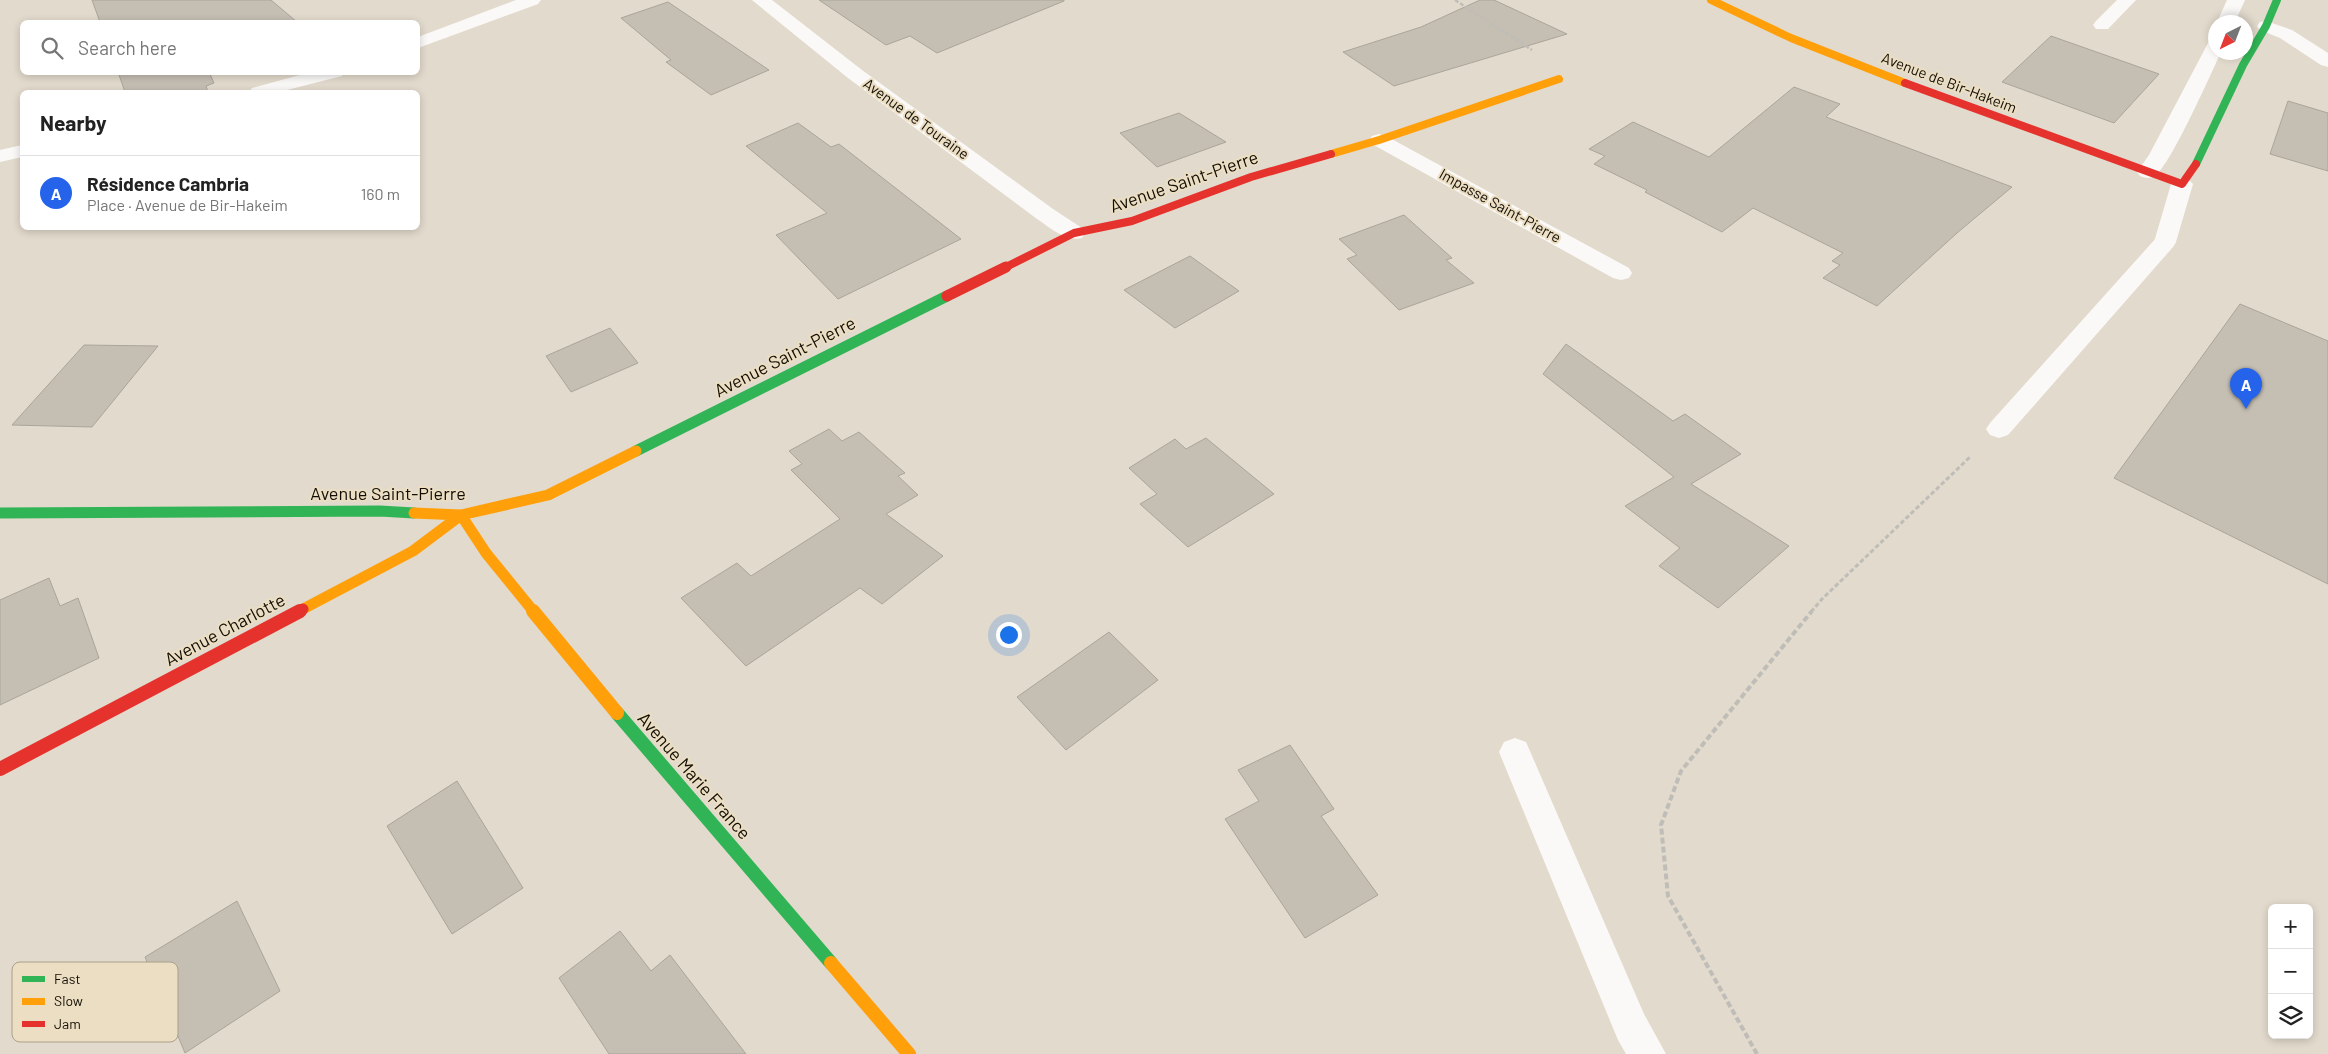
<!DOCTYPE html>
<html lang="en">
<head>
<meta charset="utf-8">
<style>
	:root { --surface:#fff; --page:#f2f2f2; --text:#222; --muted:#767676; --line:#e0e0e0; --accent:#2563eb }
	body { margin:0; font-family:Barlow,sans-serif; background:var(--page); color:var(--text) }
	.controls { position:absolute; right:15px; bottom:15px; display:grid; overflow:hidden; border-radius:8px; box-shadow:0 2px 8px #0003 }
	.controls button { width:45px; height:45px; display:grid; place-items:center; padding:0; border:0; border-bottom:1px solid var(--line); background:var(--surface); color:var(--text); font:25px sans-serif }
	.compass { position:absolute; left:2208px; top:15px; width:45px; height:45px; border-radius:50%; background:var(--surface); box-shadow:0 2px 8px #0003; rotate:222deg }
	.you { position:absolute; left:1008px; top:634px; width:18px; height:18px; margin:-12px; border:4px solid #fff; border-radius:50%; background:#1a73e8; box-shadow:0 0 0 8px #1a73e833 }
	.badge { display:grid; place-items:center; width:32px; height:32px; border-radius:50%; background:var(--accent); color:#fff; font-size:16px; font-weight:700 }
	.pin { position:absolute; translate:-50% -41px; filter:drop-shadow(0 1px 2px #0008) }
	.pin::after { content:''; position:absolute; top:26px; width:18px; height:15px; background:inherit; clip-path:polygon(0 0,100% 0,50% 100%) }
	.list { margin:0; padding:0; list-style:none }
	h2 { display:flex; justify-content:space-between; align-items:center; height:65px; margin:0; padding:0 20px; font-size:21px }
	h2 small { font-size:16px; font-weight:400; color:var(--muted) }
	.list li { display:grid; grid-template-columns:32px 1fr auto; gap:15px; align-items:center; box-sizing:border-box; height:75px; padding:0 20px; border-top:1px solid var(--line) }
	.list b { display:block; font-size:19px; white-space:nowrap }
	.list p { margin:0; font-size:16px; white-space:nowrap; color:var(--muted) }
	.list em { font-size:16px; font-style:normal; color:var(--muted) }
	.icon { flex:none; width:28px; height:28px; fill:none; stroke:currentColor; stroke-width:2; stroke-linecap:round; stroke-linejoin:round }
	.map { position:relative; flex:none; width:2328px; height:1054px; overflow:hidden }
	.search { position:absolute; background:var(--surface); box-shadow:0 2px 8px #0003; left:20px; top:20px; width:400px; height:55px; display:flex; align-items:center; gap:12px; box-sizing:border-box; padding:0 18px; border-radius:8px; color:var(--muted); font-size:19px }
	.panel { position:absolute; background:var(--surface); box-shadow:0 2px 8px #0003; left:20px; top:90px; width:400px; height:140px; border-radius:8px }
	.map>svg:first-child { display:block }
</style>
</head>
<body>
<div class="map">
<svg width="2328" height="1054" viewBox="0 0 2328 1054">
	<rect width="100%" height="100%" fill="#e2dacc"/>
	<path fill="#c5beb3" stroke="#aaa59a" d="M92,0H271L297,22H100Z
		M819,0H1064V1L937,53L910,36L886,45Z
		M1480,0H1494L1567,34L1394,86L1343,52L1421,27Z
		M668,2L769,70L711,95L666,62L671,60L621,18Z
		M2051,36L2159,74L2114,123L2002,82Z
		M118,72H209L214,83L206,86L208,92H125Z
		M1794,87L1840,104L1826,117L2012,187L1957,233L1877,306L1823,278L1840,265L1832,261L1843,253L1753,208L1722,232L1645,192L1647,190L1594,164L1605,156L1589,149L1633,122L1709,157Z
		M2288,101L2328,113V171L2270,154Z
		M1179,113L1226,142L1157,167L1120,133Z
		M798,123L831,147L839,144L961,239L838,299L776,235L827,213L746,146Z
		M1404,215L1452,258L1446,260L1474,283L1399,310L1347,259L1357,255L1339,239Z
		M1190,256L1239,291L1175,328L1124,290Z
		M2240,304L2328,341V584L2114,478Z
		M610,328L638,363L571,392L546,356Z
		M1566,344L1673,421L1685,414L1741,454L1691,484L1789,546L1718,608L1659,566L1680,548L1625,506L1674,477L1543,374Z
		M84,345L158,346L92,427L12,425Z
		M829,429L842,441L859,432L905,473L898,476L918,495L886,514L943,556L882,604L860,588L746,666L681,598L737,563L751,576L840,519L791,470L802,464L789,451Z
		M1206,438L1274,494L1188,547L1140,504L1157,494L1129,468L1175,439L1186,449Z
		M49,578L60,606L78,598L99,658L0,705V600Z
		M1109,632L1158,680L1066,750L1017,697Z
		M1290,745L1334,809L1321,816L1378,895L1305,938L1225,819L1259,801L1238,770Z
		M457,781L523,888L452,934L387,826Z
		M237,901L280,991L185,1053L145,957Z
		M620,931L651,971L670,955L746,1054H609L559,978Z"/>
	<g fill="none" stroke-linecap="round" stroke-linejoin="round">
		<path stroke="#bfbdb7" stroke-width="2.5" stroke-dasharray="4 2" stroke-linecap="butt" d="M1455,0L1532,50"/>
		<path stroke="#bfbdb7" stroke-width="3" stroke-dasharray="4.5 2.5" stroke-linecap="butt" d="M1811,612L1822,599L1971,456"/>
		<path stroke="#bfbdb7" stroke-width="4" stroke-dasharray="6 3" stroke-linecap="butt" d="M1757,1054L1668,896L1661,825L1681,771L1812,611"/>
		<path fill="#fbf9f7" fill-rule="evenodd" d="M2117,0H2136L2108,29H2096L2093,25L2096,21Z
			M2182,178L2189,180L2193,184L2176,242L2173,247L2165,249L2157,247L2154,242L2171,184L2175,180Z"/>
		<path fill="#fbf9f7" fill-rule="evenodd" d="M516,0H541L538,4L418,48V37Z
			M752,0H772L862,70L1053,209L1082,228L1085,233L1082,238C1065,242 1051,228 1037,219L848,78Z
			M2227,0H2245L2235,22H2217Z
			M2266,21L2292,30L2328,53V67L2321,65L2280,38L2260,30L2257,26L2260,22Z
			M2216,40V52H2221C2210,76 2171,164 2155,176C2150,179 2144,178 2140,176L2137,172L2149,155L2207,45L2209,41Z
			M311,72H344L342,76L279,92H249L252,88Z
			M1379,134L1386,136L1629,268L1632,273L1629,278L1621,280L1613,278L1372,144L1369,140L1372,136Z
			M22,145V157L0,162V150Z
			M2165,235L2173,237L2176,242L2173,247L2008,435L1999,438L1990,435L1986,429L1990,423L2157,237Z
			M1515,738L1526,742L1644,1014L1666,1054H1626L1618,1040L1499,752L1504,742Z"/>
		<path stroke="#30b455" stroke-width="8" d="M2196,164L2243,65L2266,26L2277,0"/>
		<path stroke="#30b455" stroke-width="11" d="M636,451L947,296
			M0,513L380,511L414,513"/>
		<path stroke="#30b455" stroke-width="14" d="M617,713L831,963"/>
		<path stroke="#ff9f0a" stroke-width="8" d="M1711,0L1791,38L1905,83
			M1331,154L1379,140L1559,79"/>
		<path stroke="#ff9f0a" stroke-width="11" d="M414,513L461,515L548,495L636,451
			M303,609L413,551L461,515L486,553L534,612"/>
		<path stroke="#ff9f0a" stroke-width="14" d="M533,611L617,713
			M831,963L909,1054"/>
		<path stroke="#e5322d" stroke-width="8" d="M1905,83L2182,184L2196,164
			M1004,268L1074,233L1132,221L1251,177L1331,154"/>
		<path stroke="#e5322d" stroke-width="11" d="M947,296L1006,267
			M298,612L303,609"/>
		<path stroke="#e5322d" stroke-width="14" d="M0,769L300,611"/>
	</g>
	<g text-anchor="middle" stroke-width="4" stroke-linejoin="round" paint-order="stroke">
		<g font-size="15" fill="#130e05" stroke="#ebdec3">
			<text transform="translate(1949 83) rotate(21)" y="5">Avenue de Bir-Hakeim</text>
			<text transform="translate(916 119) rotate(36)" y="5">Avenue de Touraine</text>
			<text transform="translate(1500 206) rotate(29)" y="5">Impasse Saint-Pierre</text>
		</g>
		<g font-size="18" fill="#130e05" stroke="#ebdec3">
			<text transform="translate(1184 182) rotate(-19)" y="6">Avenue Saint-Pierre</text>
			<text transform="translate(785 357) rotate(-27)" y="6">Avenue Saint-Pierre</text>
			<text x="388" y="500">Avenue Saint-Pierre</text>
			<text transform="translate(225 630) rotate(-28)" y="6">Avenue Charlotte</text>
			<text transform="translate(694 776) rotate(49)" y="6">Avenue Marie France</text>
		</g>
	</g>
	<rect x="12" y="962" width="166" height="80" rx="8" fill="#ebdec3" stroke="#aaa08a" stroke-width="1"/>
	<rect x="22" y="976" width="23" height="6" fill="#30b455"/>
	<rect x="22" y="998" width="23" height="7" fill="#ff9f0a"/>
	<rect x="22" y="1021" width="23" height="6" fill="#e5322d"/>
	<g font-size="14" fill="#130e05">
		<text x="54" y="984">Fast</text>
		<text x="54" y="1006">Slow</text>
		<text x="54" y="1029">Jam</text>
	</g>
</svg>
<div class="controls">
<button>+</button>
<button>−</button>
<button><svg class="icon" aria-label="layers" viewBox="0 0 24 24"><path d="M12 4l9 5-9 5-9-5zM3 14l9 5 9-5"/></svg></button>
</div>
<svg class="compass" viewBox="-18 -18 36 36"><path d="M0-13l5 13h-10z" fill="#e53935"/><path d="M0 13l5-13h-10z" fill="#767676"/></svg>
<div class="you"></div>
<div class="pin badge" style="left:2246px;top:409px">A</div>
<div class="search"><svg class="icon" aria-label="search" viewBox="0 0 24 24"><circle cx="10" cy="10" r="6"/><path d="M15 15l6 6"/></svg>Search here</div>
<section class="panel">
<h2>Nearby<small></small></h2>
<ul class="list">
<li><span class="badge">A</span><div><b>Résidence Cambria</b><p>Place · Avenue de Bir-Hakeim</p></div><em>160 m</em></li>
</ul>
</section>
</div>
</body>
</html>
